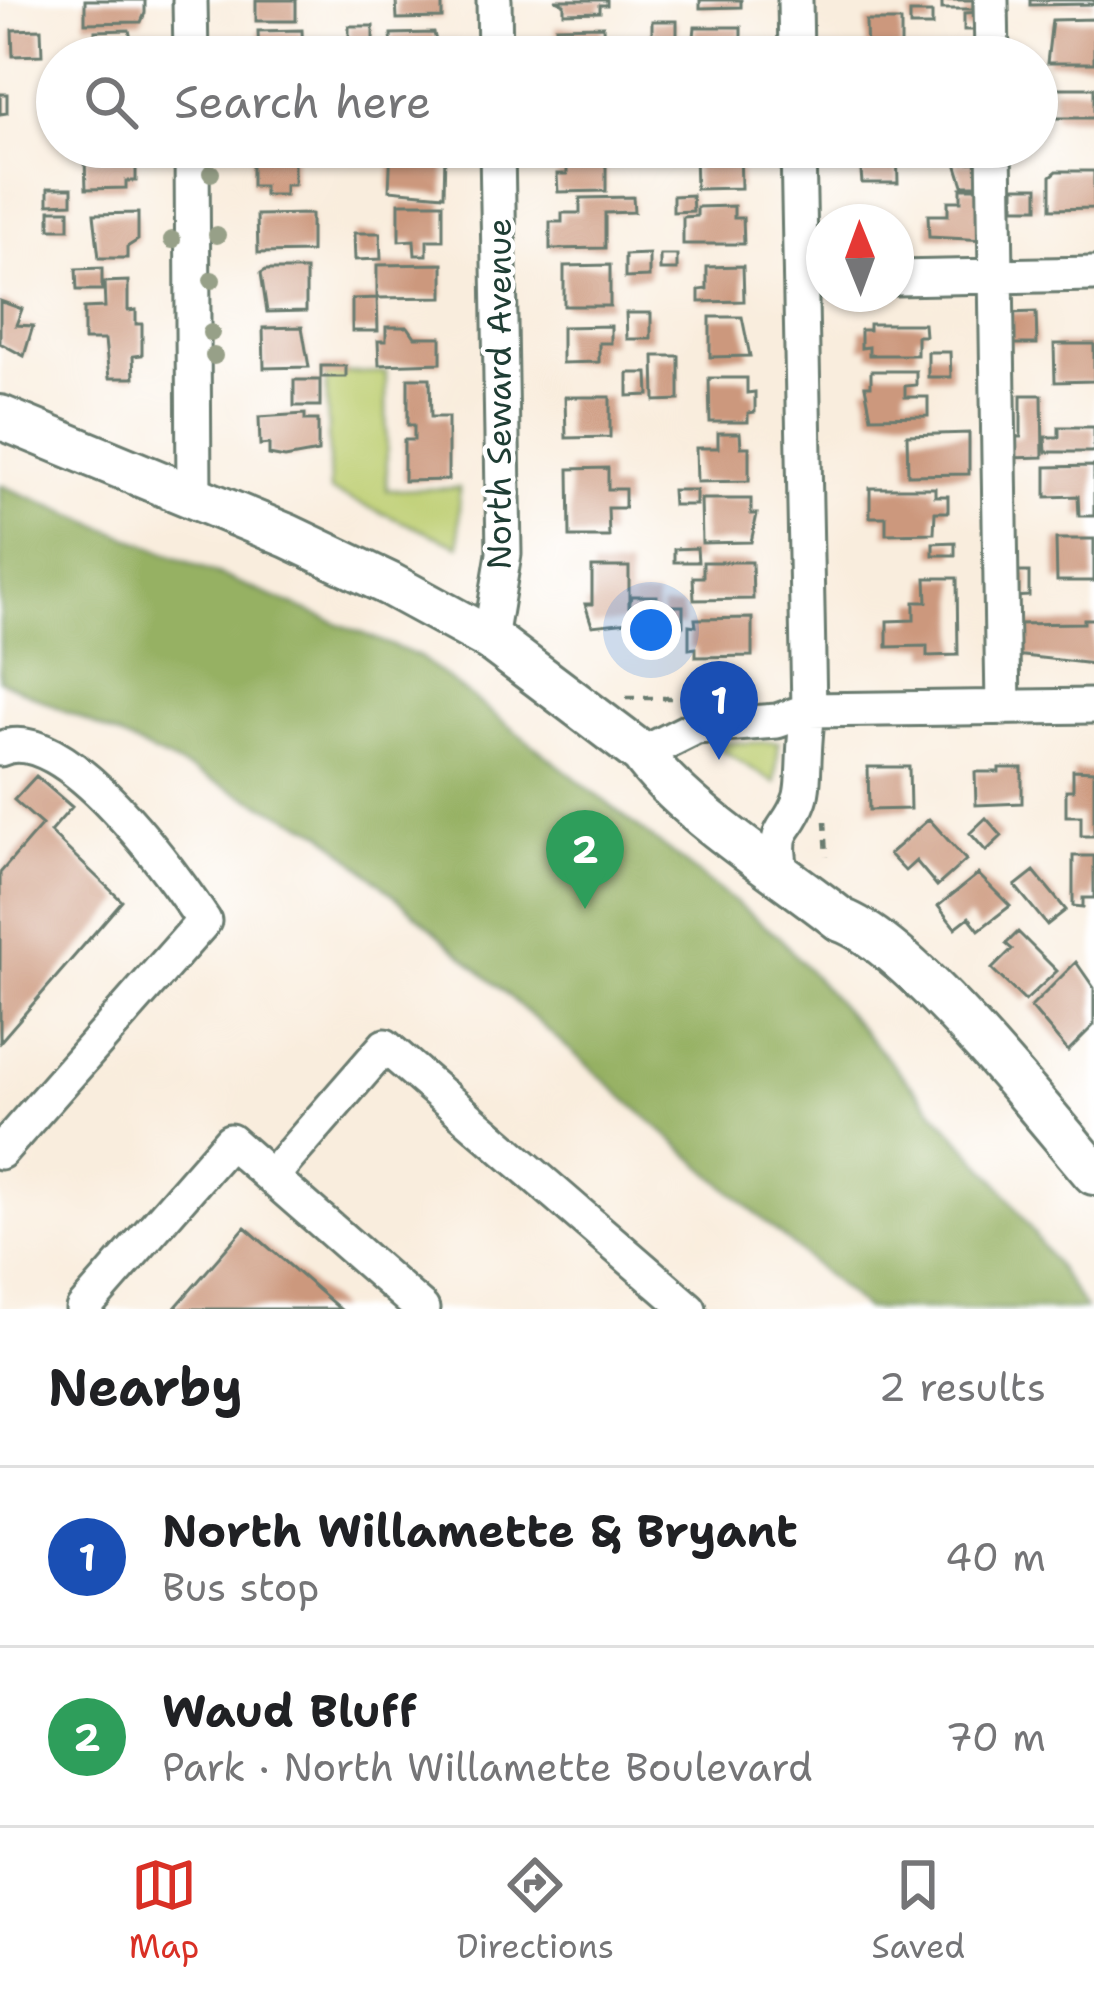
<!DOCTYPE html>
<html lang="en">
<head>
<meta charset="utf-8">
<style>
	:root { --surface:#fff; --page:#f6f6f6; --text:#202124; --muted:#757577; --line:#e0e0e0; --accent:#d93025 }
	body { margin:0; font-family:"Shantell Sans",sans-serif; background:var(--page); color:var(--text) }
	.compass { position:absolute; left:806px; top:204px; width:108px; height:108px; border-radius:50%; background:var(--surface); box-shadow:0 3px 9px #0004; rotate:359deg }
	.you { position:absolute; left:651px; top:630px; width:42px; height:42px; margin:-30px; border:9px solid #fff; border-radius:50%; background:#1a73e8; box-shadow:0 0 0 18px #1a73e833 }
	.badge { display:grid; place-items:center; width:78px; height:78px; border-radius:50%; background:var(--accent); color:#fff; font-size:39px; font-weight:700 }
	.pin { position:absolute; translate:-50% -99px; filter:drop-shadow(0 3px 6px #0008) }
	.pin::after { content:''; position:absolute; top:63px; width:42px; height:36px; background:inherit; clip-path:polygon(0 0,100% 0,50% 100%) }
	.list { margin:0; padding:0; list-style:none }
	h2 { display:flex; justify-content:space-between; align-items:center; height:156px; margin:0; padding:0 48px; font-size:51px }
	h2 small { font-size:39px; font-weight:400; color:var(--muted) }
	.list li { display:grid; grid-template-columns:78px 1fr auto; gap:36px; align-items:center; box-sizing:border-box; height:180px; padding:0 48px; border-top:3px solid var(--line) }
	.list b { display:block; font-size:45px; white-space:nowrap }
	.list p { margin:0; font-size:39px; white-space:nowrap; color:var(--muted) }
	.list em { font-size:39px; font-style:normal; color:var(--muted) }
	.icon { flex:none; width:66px; height:66px; fill:none; stroke:currentColor; stroke-width:2; stroke-linecap:round; stroke-linejoin:round }
	.map { position:relative; flex:none; width:1094px; height:1309px; overflow:hidden }
	.search { position:absolute; background:var(--surface); box-shadow:0 3px 9px #0004; left:36px; right:36px; top:36px; height:132px; display:flex; align-items:center; gap:30px; box-sizing:border-box; padding:0 42px; border-radius:66px; color:var(--muted); font-size:45px }
	.sheet { height:516px; background:var(--surface) }
	nav { display:flex; justify-content:space-around; align-items:center; box-sizing:border-box; height:168px; border-top:3px solid var(--line); background:var(--surface); font-size:33px; color:var(--muted) }
	nav a { display:grid; justify-items:center; gap:6px }
	nav .on { color:var(--accent) }
	.map>svg:first-child { display:block }
</style>
</head>
<body>
<div class="map">
<svg width="1094" height="1309" viewBox="0 0 1094 1309">
	<rect width="100%" height="100%" fill="#fff"/>
	<filter id="ink" filterUnits="userSpaceOnUse"><feTurbulence type="fractalNoise" baseFrequency=".00833" numOctaves="2"/><feDisplacementMap in="SourceGraphic" scale="24" xChannelSelector="R" yChannelSelector="G"/><feConvolveMatrix kernelMatrix="1 2 1 2 8 2 1 2 1" color-interpolation-filters="sRGB"/></filter>
	<filter id="wash" filterUnits="userSpaceOnUse"><feTurbulence type="fractalNoise" baseFrequency=".004" numOctaves="4" result="noise"/><feDisplacementMap in="SourceGraphic" scale="48" xChannelSelector="R" yChannelSelector="G"/><feGaussianBlur stdDeviation="2.7" result="paint"/><feColorMatrix in="noise" values="0 0 0 0 0 0 0 0 0 0 0 0 0 0 0 0 0 1.4 0 .05"/><feComposite in="paint" operator="in"/></filter>
	<g filter="url(#wash)">
		<rect width="100%" height="100%" fill="#f9eddd"/>
		<path fill="#bdce71" stroke="#6e8652" stroke-width="3" d="M386,372L387,490L459,488V546L330,491L326,374Z
			M779,742L775,783L715,746L718,743Z"/>
		<path fill="#96b163" stroke="#5a774c" stroke-width="3" d="M0,485L420,657L779,937L1001,1186L1086,1309H865L323,833L0,680Z"/>
		<g id="blocks">
			<path fill="#cc987d" d="M85,0H145V13L141,22L85,23Z
				M256,0H296V21H256Z
				M396,0H442V18L397,19Z
				M555,0H607V5H600V12L564,13V4Z
				M700,0H741V7L700,8Z
				M942,0H973V9H942Z
				M1030,0H1094V4L1030,5Z
				M983,12V30H964V13Z
				M910,13H932V26H910Z
				M1094,19V63H1047L1052,20Z
				M652,21H677V41H652Z
				M866,21H901V57H867Z
				M349,26H373V48H349Z
				M603,26L604,49L593,50V57H557L556,27Z
				M695,27H741V57H692Z
				M41,29L42,55L13,56L12,30Z
				M129,30L135,57H95V31Z
				M302,30L303,57H259L258,31Z
				M434,33L440,57H392L391,34Z
				M1053,88H1094V118H1054Z
				M0,94H7V113L0,114Z
				M391,147L445,152L444,195L389,190Z
				M597,147H643V154L597,152Z
				M655,147H682V156H655Z
				M859,147H897L898,183H862Z
				M715,148H740L741,188L696,189L695,152Z
				M294,150V185H285V195H264V186H252V151Z
				M594,151L606,167V191L558,192L557,174H567V161H558V152Z
				M136,158V181H126V188L86,189L85,159Z
				M987,162L988,185H963L956,163Z
				M1057,171H1094V208L1051,209V176Z
				M1014,187H1038V208H1014Z
				M48,188H72V203L48,204Z
				M961,188H987V240L929,237L928,215H948V201H961Z
				M692,195L693,211L673,212V196Z
				M633,197L634,212L605,213V248L550,249V222H562V213H580V198Z
				M399,203H443V240H427V255H415L414,240L399,241Z
				M734,206V218H743L744,244H683V217L697,216V207Z
				M50,210H69V229H50Z
				M138,213V240L127,247V258H99L94,214Z
				M311,214V252L258,253L257,215Z
				M354,233H380L381,259L355,260Z
				M649,254V277L625,278V255Z
				M660,255H677V270H660Z
				M443,264V297L377,298L378,331H352V299L377,298V265Z
				M610,265V306H564V266Z
				M743,266L744,301L699,302V290L707,289V267Z
				M102,268V290H77L76,269Z
				M266,270H306V311L267,312L261,273Z
				M128,281V311L136,310V324H142V355L133,356L134,378H109L105,340H84V308L105,307L104,282Z
				M0,301L22,309L16,325L33,326L24,356L0,343Z
				M1036,312L1037,344H1009V313Z
				M626,313H651V339H627Z
				M710,317H742L750,356L710,357Z
				M869,324H924L925,336H917V355H869V347L861,348V330H869Z
				M611,326V343H599V362L562,363V327Z
				M302,327L309,367L264,368L263,328Z
				M386,327H408L415,337H441V363L379,365L378,341H386Z
				M1054,344H1094V381L1055,382Z
				M928,352H950L951,377H928Z
				M654,356H679V400L655,401Z
				M321,366H346V377H321Z
				M871,371H916V385L905,386V397H928V416L871,417L865,386H871Z
				M628,373H648L649,395L628,396Z
				M408,378H430L431,417H448V480L404,481V440H414V425H408Z
				M709,378H747V393L755,392V412L748,413V422H710Z
				M294,380H320V406H294Z
				M1021,395H1042L1043,457L1009,458L1008,437H1021Z
				M565,397H610V437L566,438Z
				M305,414V420H318V452L285,458L269,455V444L260,445L259,417Z
				M1059,427H1094V452H1046L1045,437H1059Z
				M718,433H740L741,447H749V481L697,482L696,448H718Z
				M969,433V474L908,475L907,435Z
				M1094,466V516H1079L1078,496L1046,497V467Z
				M608,468V489H625V508H608L609,537H570L569,469Z
				M870,488H935V496H948V512H935L934,533L886,534V517H870Z
				M672,490H696V505H673Z
				M701,499H751V514H757L751,542L702,543Z
				M1056,539H1094V581H1057Z
				M955,542V555H933V543Z
				M697,548L698,562H674V549Z
				M703,562H752L753,599L694,600L693,577H703Z
				M592,567H629V608L631,596H657V619L592,626L585,604H592Z
				M1011,572H1029V596L1011,597Z
				M926,578H957L958,655L927,656V646L887,647V621L914,620V602H927Z
				M661,606H683V626H661Z
				M752,618V656L696,657V648L689,649V625L696,626L695,619Z
				M1084,619H1094V664L1014,655V624L1084,623Z
				M868,767H909L910,809L869,810Z
				M999,768H1022V803L976,805L975,772H999Z
				M1073,770L1094,771V836H1081V816H1066V790H1073Z
				M36,776L72,807L50,832L122,901L0,1042V873L42,825L14,800Z
				M986,818L1002,836L986,851L970,833Z
				M929,819L966,860L937,886L916,861L905,871L889,854Z
				M1073,856H1094V898H1083V907L1073,906Z
				M1034,871L1066,910L1047,925L1015,886Z
				M978,874L1010,906L979,930L969,917L955,928L938,906Z
				M1018,932L1057,971L1025,1001L992,969L1012,949L1006,944Z
				M1076,962L1094,988V1025L1068,1051L1031,1007Z
				M245,1227L340,1309H174Z"/>
		</g>
	</g>
	<g filter="url(#ink)">
		<use href="#blocks" fill-opacity="0" stroke="#6b7b6f" stroke-width="3"/>
		<g fill="none" stroke-linecap="round" stroke-linejoin="round">
			<g stroke="#6b7b6f" stroke-width="39">
				<path id="minor" d="M190,0L191,57
					M494,0L495,57
					M795,0L796,57
					M991,0L992,57
					M192,147L194,496
					M994,147L1003,708
					M896,278L1094,274
					M490,639L504,554L497,147
					M0,749C64,719 173,875 204,921L0,1152
					M642,754L696,727L777,721L809,710L1094,706
					M781,871C773,821 787,836 800,799C806,782 802,737 809,710L798,147
					M271,1177L385,1046L689,1309
					M83,1309L230,1141L422,1309"/>
			</g>
			<g stroke="#6b7b6f" stroke-width="48">
				<path id="major" d="M0,417L288,536L389,584L490,639L642,754C682,811 784,874 841,920C912,946 1041,1111 1094,1173"/>
			</g>
			<path stroke="#6b7b6f" stroke-width="4.5" stroke-dasharray="9 9" stroke-linecap="butt" d="M626,698H686
				M825,821L827,857"/>
			<use href="#minor" stroke="#fff" stroke-width="33"/>
			<use href="#major" stroke="#fff" stroke-width="42"/>
		</g>
		<g fill="#97a088">
			<circle cx="211" cy="173" r="9"/>
			<circle cx="217" cy="235" r="9"/>
			<circle cx="172" cy="240" r="9"/>
			<circle cx="212" cy="280" r="9"/>
			<circle cx="211" cy="333" r="9"/>
			<circle cx="214" cy="356" r="9"/>
		</g>
	</g>
	<g text-anchor="middle" stroke-width="9" stroke-linejoin="round" paint-order="stroke">
		<g font-size="33" fill="#1f3d34" stroke="#fff">
			<text transform="translate(499 394) rotate(-90)" y="12">North Seward Avenue</text>
		</g>
	</g>
</svg>
<svg class="compass" viewBox="-18 -18 36 36"><path d="M0-13l5 13h-10z" fill="#e53935"/><path d="M0 13l5-13h-10z" fill="#757577"/></svg>
<div class="you"></div>
<div class="pin badge" style="left:719px;top:760px;background:#1a4fb4">1</div>
<div class="pin badge" style="left:585px;top:909px;background:#2e9e5b">2</div>
<div class="search"><svg class="icon" aria-label="search" viewBox="0 0 24 24"><circle cx="10" cy="10" r="6"/><path d="M15 15l6 6"/></svg>Search here</div>
</div>
<section class="sheet">
<h2>Nearby<small>2 results</small></h2>
<ul class="list">
<li><span class="badge" style="background:#1a4fb4">1</span><div><b>North Willamette &amp; Bryant</b><p>Bus stop</p></div><em>40 m</em></li>
<li><span class="badge" style="background:#2e9e5b">2</span><div><b>Waud Bluff</b><p>Park · North Willamette Boulevard</p></div><em>70 m</em></li>
</ul>
</section>
<nav>
<a class="on"><svg class="icon" aria-label="map" viewBox="0 0 24 24"><path d="M3 6l6-2 6 2 6-2v14l-6 2-6-2-6 2zM9 4v14M15 6v14"/></svg>Map</a>
<a><svg class="icon" aria-label="directions" viewBox="0 0 24 24"><path d="M12 3l9 9-9 9-9-9zM9 14v-3h6M13 9l2 2-2 2"/></svg>Directions</a>
<a><svg class="icon" aria-label="saved" viewBox="0 0 24 24"><path d="M7 4h10v16l-5-4-5 4z"/></svg>Saved</a>
</nav>
</body>
</html>
